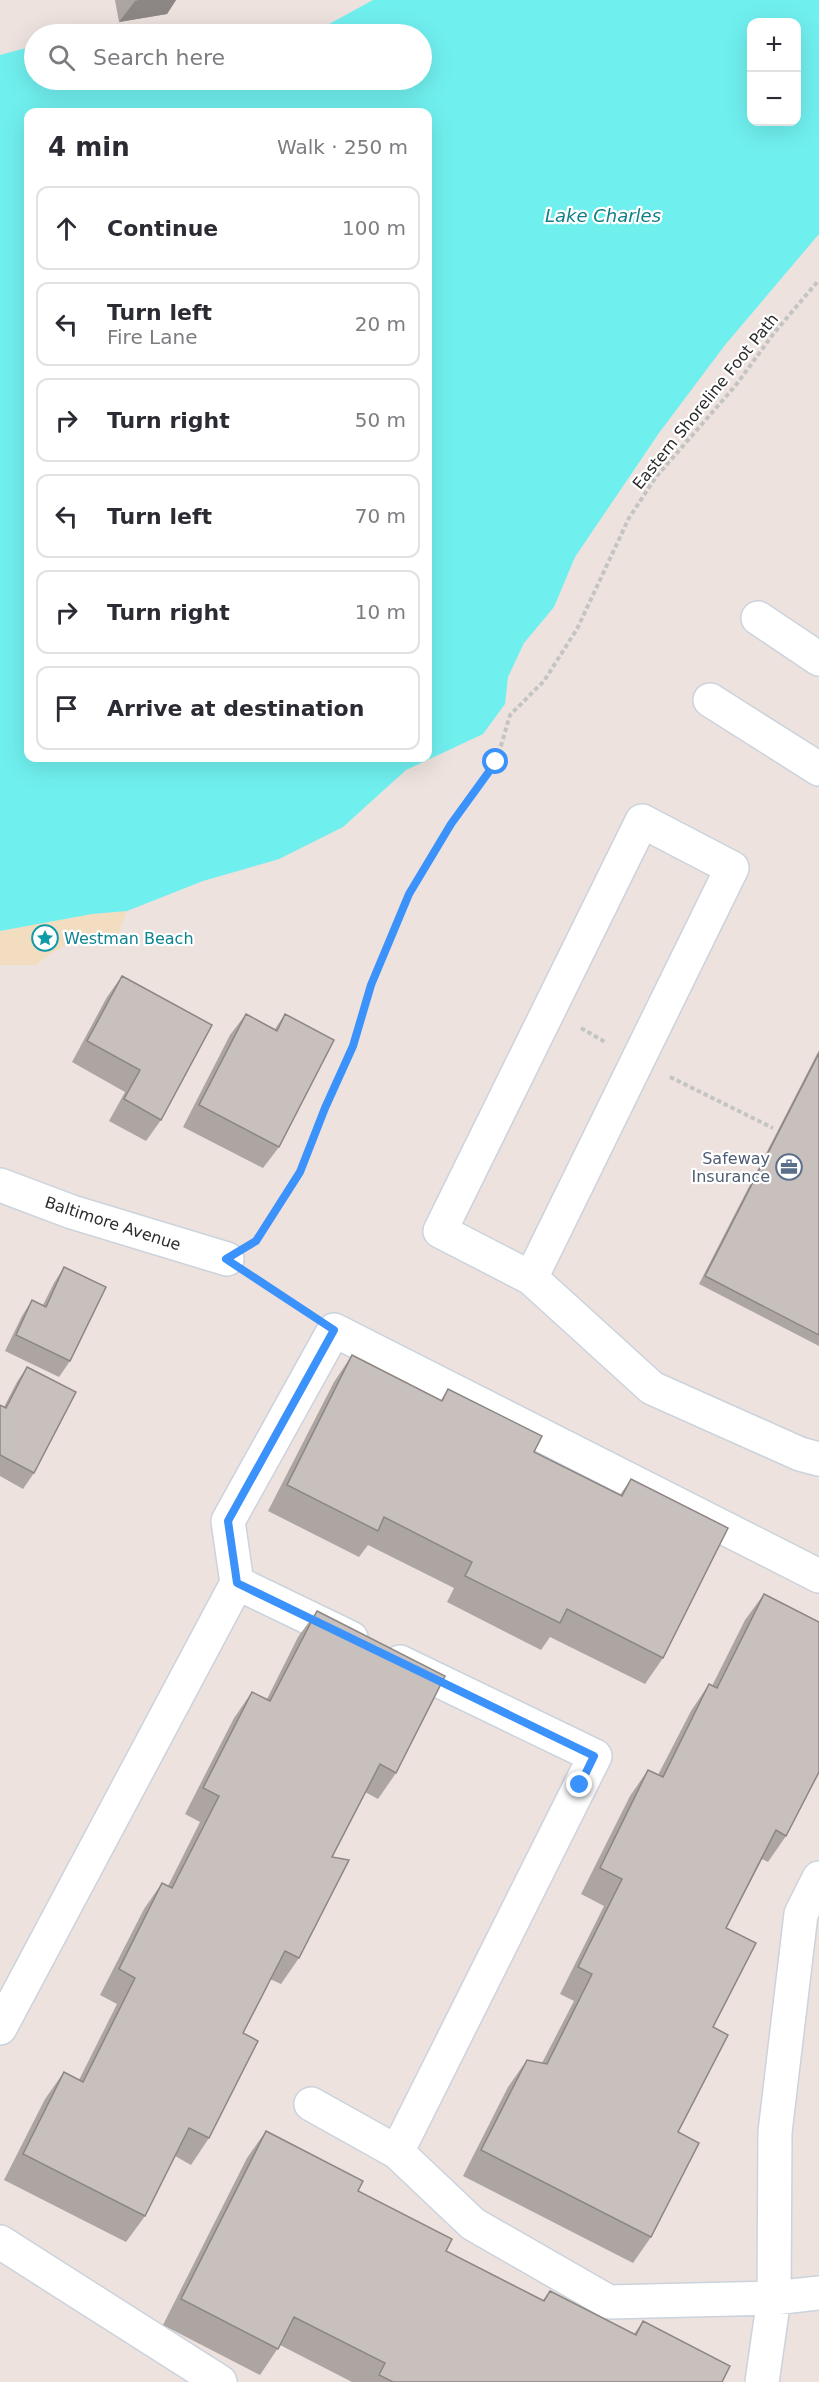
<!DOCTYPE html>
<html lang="en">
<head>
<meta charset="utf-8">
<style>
	:root { --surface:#fff; --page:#f2f2f3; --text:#2b2b33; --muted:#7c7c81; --line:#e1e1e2 }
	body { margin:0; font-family:"DejaVu Sans",sans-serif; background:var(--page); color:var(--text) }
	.controls { position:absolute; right:18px; top:18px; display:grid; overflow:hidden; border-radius:12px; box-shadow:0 6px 24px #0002 }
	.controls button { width:54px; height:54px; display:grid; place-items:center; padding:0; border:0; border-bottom:2px solid var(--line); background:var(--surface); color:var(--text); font:30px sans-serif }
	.stop { position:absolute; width:18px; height:18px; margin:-14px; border:4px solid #3c92fb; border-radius:50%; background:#fff }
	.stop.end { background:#3c92fb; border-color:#fff; box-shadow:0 2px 6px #0008 }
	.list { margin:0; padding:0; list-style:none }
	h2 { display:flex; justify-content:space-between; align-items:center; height:78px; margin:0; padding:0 24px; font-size:26px }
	h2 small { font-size:20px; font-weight:400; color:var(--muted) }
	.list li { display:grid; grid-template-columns:39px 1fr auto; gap:18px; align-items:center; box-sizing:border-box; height:84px; margin:0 12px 12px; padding:0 12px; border:2px solid var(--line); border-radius:12px }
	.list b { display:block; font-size:22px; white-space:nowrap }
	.list p { margin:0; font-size:20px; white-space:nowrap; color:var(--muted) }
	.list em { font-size:20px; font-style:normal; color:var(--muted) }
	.icon { flex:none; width:33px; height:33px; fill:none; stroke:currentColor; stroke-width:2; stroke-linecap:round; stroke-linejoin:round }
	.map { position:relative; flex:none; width:819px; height:2382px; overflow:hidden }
	.search { position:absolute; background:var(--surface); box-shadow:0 6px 24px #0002; left:24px; top:24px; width:408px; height:66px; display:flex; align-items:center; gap:15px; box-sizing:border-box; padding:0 21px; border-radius:33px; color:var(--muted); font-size:22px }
	.panel { position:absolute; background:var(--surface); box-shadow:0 6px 24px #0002; left:24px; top:108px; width:408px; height:654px; border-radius:12px }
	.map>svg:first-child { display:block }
</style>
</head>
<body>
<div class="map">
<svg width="819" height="2382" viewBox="0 0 819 2382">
	<rect width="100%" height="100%" fill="#ede2dd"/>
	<path fill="#f2ddc0" d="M127,911L118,935L107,940C86,934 51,949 37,965H0V931L92,914Z"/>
	<path fill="#70efef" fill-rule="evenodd" d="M373,0H819V234L725,345L659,433L575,557L554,607L524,643L508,677L505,704L483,734L406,770L343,827L279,859L203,881L127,911L92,914L0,931V55L26,48L34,49V80H422V34H311ZM752,22H796V122H752ZM28,112H428V758H28Z"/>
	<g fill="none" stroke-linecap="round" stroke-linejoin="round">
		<g stroke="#cbd3dd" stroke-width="36">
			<path id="minor" d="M758,618L819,659
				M710,700L819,769
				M0,1185L72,1212L227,1259
				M531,1278L732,868L642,821L440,1231L531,1278L652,1388L800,1454L819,1459
				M237,1583L351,1638
				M0,2028L237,1583L228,1521L334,1330L819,1576
				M311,2104L397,2152L473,2224L609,2302L774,2298L819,2293
				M397,2152L595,1756L400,1662
				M0,2242L220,2382
				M762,2382L774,2298L775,2132L801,1914L819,1878"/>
		</g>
		<path stroke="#c4c4c4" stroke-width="4" stroke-dasharray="4.5 3" stroke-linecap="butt" d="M581,1028L605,1042
			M670,1077L773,1128
			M257,1241L300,1172L325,1108L353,1046L371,985L409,894L451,824L496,763L510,715L544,681L577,629L629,518L656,477L736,385L774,333L819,280
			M256,1278L305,1310"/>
		<use href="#minor" stroke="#fff" stroke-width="33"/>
	</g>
	<path fill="#aca5a2" d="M115,0H176L167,14L119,22Z
		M122,976L161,1120L146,1141L109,1121L125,1092L72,1062L107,997Z
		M246,1014L275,1029L285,1014L279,1147L263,1168L183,1127L230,1035Z
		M819,1050V1346L699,1284Z
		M64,1267L70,1361L59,1377L5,1351L22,1316L32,1300L43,1305L54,1283Z
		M352,1355L441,1400L448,1389L534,1452L620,1495L631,1479L663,1658L645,1684L550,1637L541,1650L447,1602L454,1588L368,1545L359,1557L268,1511L334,1382Z
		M27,1367L34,1473L23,1489L0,1476V1405L4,1407L17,1382Z
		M764,1594L819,1622V1773H818L786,1836L768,1862L762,1859L726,1928L713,2027L678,2132L651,2237L633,2263L463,2176L508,2087L527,2060L542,2063L574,2001L560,1994L604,1906L581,1894L630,1796L648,1770L658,1775L691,1711L709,1684L712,1686L745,1620Z
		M317,1611L396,1773L378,1799L365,1792L332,1857L299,1958L281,1984L270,1979L243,2033L209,2138L191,2165L175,2156L145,2216L126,2242L4,2180L45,2099L64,2072L79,2080L117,2004L100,1995L144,1909L162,1883L168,1886L200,1822L185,1814L234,1718L252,1692L267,1699L298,1637Z
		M266,2131L358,2191L446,2251L543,2300L550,2291L634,2334L643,2321L722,2382H352L280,2345L260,2375L163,2325L247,2158Z"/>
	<path fill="#8c8684" d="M139,0H176L167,14L119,22L135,1Z"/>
	<path fill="#c8c0bc" stroke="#8c8684" stroke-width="1.5" d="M122,976L212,1025L161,1120L124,1099L140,1070L87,1041Z
		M246,1014L277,1031L285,1014L334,1040L279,1147L199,1105Z
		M819,1053V1335L705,1276Z
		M64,1267L106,1287L70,1361L16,1335L32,1300L46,1307Z
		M352,1355L442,1401L448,1389L542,1436L534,1452L622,1496L631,1479L728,1528L663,1658L567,1609L560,1623L465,1576L472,1562L384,1517L378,1531L287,1485Z
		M27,1367L76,1392L34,1473L0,1455V1405L6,1408Z
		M764,1594L819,1622V1772L786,1836L776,1830L726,1928L756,1943L713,2027L728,2035L678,2132L699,2143L651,2237L481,2150L527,2060L547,2064L592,1974L578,1967L622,1879L600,1868L648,1770L663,1777L709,1684L717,1688Z
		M317,1611L445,1676L396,1773L380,1764L332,1857L349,1860L299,1958L285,1951L243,2033L258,2041L209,2138L189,2128L145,2216L23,2154L64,2072L83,2082L135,1978L119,1969L162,1883L172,1888L219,1796L203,1788L252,1692L270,1701Z
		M266,2131L363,2181L358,2191L452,2239L446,2251L544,2301L550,2291L636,2335L643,2321L730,2366L722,2382H393L379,2375L385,2363L294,2317L278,2349L181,2299Z"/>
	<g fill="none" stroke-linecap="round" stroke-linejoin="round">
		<path stroke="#3c92fb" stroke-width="8" d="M496,762L451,824L409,894L371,985L353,1046L325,1108L300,1172L256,1241L226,1259L334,1330L228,1521L237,1583L594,1756L580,1785"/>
	</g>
	<defs>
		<g id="sight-ring" transform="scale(1.35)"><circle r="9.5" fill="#fff" stroke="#0f9aa8" stroke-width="1.5"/><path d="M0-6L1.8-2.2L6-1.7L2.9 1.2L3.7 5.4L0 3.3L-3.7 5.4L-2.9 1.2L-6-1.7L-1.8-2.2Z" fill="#0f9aa8"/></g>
		<g id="office-ring" transform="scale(1.35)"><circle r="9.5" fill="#fff" stroke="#5c6f8a" stroke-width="1.5"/><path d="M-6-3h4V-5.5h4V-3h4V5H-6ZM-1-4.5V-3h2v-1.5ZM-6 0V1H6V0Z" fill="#5c6f8a"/></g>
	</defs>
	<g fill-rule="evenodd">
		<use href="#sight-ring" x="45" y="938"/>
		<use href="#office-ring" x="789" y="1167"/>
	</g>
	<g text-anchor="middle" stroke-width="4.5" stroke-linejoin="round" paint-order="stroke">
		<g font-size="16" fill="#2b2b2b" stroke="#fff">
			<text transform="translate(705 401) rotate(-51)" y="6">Eastern Shoreline Foot Path</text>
			<text transform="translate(113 1223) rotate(18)" y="6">Baltimore Avenue</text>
		</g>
		<g font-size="16" fill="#0d838f" stroke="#fff" text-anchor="start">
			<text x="64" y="944">Westman Beach</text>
		</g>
		<g font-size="16" fill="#4e5e75" stroke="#fff" text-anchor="end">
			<text x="770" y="1164">Safeway<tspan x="770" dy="18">Insurance</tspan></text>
		</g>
		<g font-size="18" font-style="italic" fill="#0e7f88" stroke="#fff">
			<text x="603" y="222">Lake Charles</text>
		</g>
	</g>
</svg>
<div class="controls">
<button>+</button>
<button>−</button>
</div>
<div class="stop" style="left:496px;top:762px"></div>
<div class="stop end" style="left:580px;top:1785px"></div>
<div class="search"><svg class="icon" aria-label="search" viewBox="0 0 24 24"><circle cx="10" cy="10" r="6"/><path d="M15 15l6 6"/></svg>Search here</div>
<section class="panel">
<h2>4 min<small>Walk · 250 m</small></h2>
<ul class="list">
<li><svg class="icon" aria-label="ahead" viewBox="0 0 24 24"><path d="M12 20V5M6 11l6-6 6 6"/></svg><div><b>Continue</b></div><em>100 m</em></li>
<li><svg class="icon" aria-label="left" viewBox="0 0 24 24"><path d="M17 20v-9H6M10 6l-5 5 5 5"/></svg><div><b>Turn left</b><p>Fire Lane</p></div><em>20 m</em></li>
<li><svg class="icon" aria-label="right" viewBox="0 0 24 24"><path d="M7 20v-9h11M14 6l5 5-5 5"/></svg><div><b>Turn right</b></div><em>50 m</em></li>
<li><svg class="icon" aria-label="left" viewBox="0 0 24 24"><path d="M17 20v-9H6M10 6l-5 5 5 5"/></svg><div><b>Turn left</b></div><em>70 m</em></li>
<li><svg class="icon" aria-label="right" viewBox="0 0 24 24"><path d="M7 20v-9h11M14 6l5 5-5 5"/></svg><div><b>Turn right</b></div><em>10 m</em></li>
<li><svg class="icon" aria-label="arrive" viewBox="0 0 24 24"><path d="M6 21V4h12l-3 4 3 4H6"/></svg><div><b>Arrive at destination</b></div></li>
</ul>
</section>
</div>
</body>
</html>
